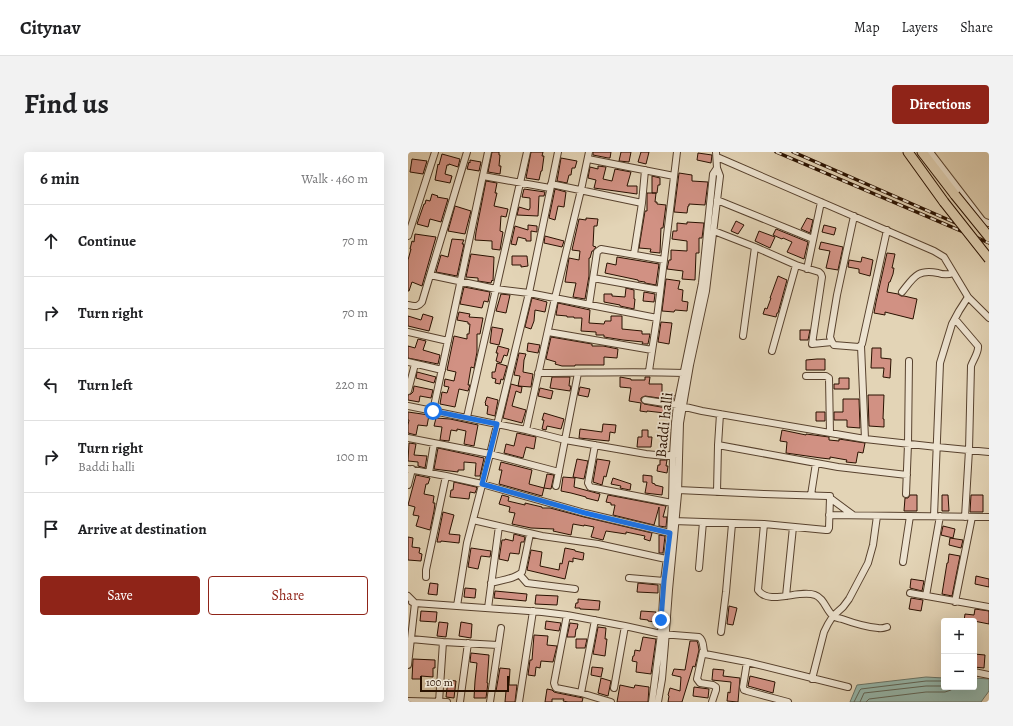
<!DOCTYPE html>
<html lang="en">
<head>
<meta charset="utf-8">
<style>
	:root { --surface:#fff; --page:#f2f2f2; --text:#202124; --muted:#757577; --line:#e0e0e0; --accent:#8f2418 }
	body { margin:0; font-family:Alegreya,serif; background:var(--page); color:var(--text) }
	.controls { position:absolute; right:12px; bottom:12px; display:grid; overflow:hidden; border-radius:4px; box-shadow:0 4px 16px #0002 }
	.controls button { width:36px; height:36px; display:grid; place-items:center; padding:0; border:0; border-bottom:1px solid var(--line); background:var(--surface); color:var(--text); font:20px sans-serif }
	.scale { position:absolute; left:12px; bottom:10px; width:89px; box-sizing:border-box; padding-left:4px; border:2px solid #291100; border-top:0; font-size:11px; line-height:14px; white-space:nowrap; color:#291100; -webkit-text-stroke:3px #ede3d0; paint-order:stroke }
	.stop { position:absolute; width:12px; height:12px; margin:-9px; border:3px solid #1a73e8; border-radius:50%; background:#fff }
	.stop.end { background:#1a73e8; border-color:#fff; box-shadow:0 1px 4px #0008 }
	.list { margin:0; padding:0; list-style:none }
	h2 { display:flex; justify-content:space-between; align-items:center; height:52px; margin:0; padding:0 16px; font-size:17px }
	h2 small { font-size:13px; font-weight:400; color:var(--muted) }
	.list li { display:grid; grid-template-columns:26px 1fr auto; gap:12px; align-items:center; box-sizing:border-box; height:72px; padding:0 16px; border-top:1px solid var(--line) }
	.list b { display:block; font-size:15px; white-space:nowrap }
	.list p { margin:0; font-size:13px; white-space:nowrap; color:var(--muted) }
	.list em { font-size:13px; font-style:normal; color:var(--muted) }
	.actions { display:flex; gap:8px; padding:12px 16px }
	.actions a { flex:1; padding:9px 0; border:1px solid var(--accent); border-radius:4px; text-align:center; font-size:14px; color:var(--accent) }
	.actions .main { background:var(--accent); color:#fff }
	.icon { flex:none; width:22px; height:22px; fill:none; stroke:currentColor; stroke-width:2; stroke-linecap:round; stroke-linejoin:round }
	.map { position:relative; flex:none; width:581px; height:550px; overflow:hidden; border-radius:4px }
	header { display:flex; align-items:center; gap:24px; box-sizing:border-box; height:56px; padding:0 20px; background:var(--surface); border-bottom:1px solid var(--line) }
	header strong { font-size:19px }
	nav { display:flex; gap:22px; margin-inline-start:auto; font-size:14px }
	.intro { display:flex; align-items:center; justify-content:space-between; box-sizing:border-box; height:96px; padding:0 24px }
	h1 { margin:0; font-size:28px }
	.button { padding:10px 18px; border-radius:4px; background:var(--accent); color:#fff; font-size:14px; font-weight:700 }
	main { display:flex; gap:24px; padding:0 24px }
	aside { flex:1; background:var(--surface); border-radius:4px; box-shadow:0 4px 16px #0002 }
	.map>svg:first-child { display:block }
</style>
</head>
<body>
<header>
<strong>Citynav</strong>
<nav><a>Map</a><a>Layers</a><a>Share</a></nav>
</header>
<div class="intro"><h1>Find us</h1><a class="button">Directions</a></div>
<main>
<aside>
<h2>6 min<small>Walk · 460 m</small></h2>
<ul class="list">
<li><svg class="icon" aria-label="ahead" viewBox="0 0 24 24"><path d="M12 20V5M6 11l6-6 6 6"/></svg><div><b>Continue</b></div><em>70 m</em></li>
<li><svg class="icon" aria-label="right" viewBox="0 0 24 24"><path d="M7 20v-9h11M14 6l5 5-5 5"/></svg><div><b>Turn right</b></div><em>70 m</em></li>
<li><svg class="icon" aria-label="left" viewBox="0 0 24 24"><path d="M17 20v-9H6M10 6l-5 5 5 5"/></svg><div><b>Turn left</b></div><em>220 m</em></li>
<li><svg class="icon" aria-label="right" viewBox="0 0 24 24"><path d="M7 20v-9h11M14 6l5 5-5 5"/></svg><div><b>Turn right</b><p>Baddi halli</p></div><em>100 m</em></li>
<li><svg class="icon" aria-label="arrive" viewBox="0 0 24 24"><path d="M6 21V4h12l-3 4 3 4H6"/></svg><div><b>Arrive at destination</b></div></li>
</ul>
<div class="actions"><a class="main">Save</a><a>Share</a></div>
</aside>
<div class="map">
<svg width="581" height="550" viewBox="0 0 581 550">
	<rect width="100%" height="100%" fill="#e3d4b6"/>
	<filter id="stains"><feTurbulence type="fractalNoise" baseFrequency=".005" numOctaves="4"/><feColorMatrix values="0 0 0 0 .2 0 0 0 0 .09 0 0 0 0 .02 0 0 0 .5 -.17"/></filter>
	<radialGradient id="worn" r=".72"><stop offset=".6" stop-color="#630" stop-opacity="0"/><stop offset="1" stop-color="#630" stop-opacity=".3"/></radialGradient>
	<path fill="#95b8ad" stroke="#6a7568" d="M518,525L536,526V535H566V526L581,527V539L573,550H442L449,533Z"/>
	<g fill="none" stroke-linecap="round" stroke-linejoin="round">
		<path stroke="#5f6456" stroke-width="1" d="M446,550L452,538L453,537L518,529H536
			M452,550L456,541L518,534H536
			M458,550L461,547L518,540H537L543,538L547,535"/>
	</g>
	<path fill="#d19183" stroke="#291100" d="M84,0H91V3H92L91,14H93L92,22L80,20Z
		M123,0H135L134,4H136L134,19H133L131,28L118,26Z
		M185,0H203L202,6H200L185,3Z
		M213,0H223L221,10L211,9Z
		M233,0H241L238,12L230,10Z
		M290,1L304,3L303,11L289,8Z
		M34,2L52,7L50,15L41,12V13H39L37,22L44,24L42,31L27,28L30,12L31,13Z
		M153,6L169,9L167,16H164L163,23H161L159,31L149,29Z
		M4,7L19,9L15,22L2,20Z
		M62,8L73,10L71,19L59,17L61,10L62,11Z
		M190,14L198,15L195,27L204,29L207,17L223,20L219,34H229V42L186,36L188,28L180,26L182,15L190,17Z
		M271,21L284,23V29L300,30L297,53L281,52V54H280L279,61L266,60Z
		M244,24L252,26V33H250L249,41H244Z
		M78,29L89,31L87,41H89L86,54L100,57L98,65L93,64L92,79L95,80L92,98L84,97V89L67,88L68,80Z
		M116,37L137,40L136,44H131L130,64L109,63L111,55L121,58L122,56V46L114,45Z
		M147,37L158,40L156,55L150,54L147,68L141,66Z
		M239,41H248L247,50H249V52L258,53L255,76H253L252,101L242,100L243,97L231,96L237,59H239Z
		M24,42L30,44L29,45L40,47L33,70L22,67L20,75L9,72L16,52H17L18,48L22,49Z
		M47,54L63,59L57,82L40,79Z
		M178,66L190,67L189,74H186L185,94L188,95L185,99H184L182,106H181V124L177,147L165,145L168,131L157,130L161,106L171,108L172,99L164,98L171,67L178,68Z
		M399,66L405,68L402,81L393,77Z
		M328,69L336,73L330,82L323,79Z
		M279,70L296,71L294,86H291V101H288L287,128L274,127L275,119L259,117L261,108H263V98L279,99V89L264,87L265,79H269V71L279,72Z
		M120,73L129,74V80L123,79V89H118V87L110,85L108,93L103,92L107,74L120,78Z
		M416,73L428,76L426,83L414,80Z
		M368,77L400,90L396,107L379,100L384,90L375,86L374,87L365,83Z
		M351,79L367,85L362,96L347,89Z
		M7,82L28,85L14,134L4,130L1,139H0V108L3,97H2L4,89L6,90Z
		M137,84L156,89L154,95L136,91Z
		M44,87L56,88L54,92H56L49,124L28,120L33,103L40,105Z
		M413,90L435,95L430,118L418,116L422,99L411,97Z
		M479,101L487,102L484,116H486L485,122L482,130H481L479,140L490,142L493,144H496L509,147L505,167L477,160V163L466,161L468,150Z
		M63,102L86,105L85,129L84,128L83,131L70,129V126L58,125Z
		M104,104H119L120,114L113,115V113H104Z
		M209,105L251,112L248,133L237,131V130L230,129V128L197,121L199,111L208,113Z
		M454,105L465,108L462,124L451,121V117L440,115L441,108L453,110Z
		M370,124L379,128L370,161H369L368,165L355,162L357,156L359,157L363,146H362Z
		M258,127L272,129L270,137L275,138L274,149L280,150L279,159L267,158L266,160L254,159Z
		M56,135L82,140L80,150L76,149L74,156L52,152Z
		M218,136L226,138V147H227L226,157L212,154V153L196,150V142H204V144L217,145Z
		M236,140L247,142L246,150L235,149Z
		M93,142L102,143L98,161L88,159Z
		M124,146L139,150L137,160L127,158L126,169L123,177L117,175Z
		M150,151L182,158L181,171L196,172L197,169H203V164H214V177L234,179V182H242L240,192H234L235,190L215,188L196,185V183H188V180L173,179L174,166H166V165H159V164L148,163Z
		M51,160L62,162L61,165L75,166L72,182H69V200L66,216L63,215L60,233H62L60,239L51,237L47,255L32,252L34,240L39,241L41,235L36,234L37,227L46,229L48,220L39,218L46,184L59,187V182H61L62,172H60V170L49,168Z
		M15,162L25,165L21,179L0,174V164L13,168Z
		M253,170L264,171L261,192L250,190Z
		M84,175L95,177L91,193L82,191Z
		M392,178H402L400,188H392Z
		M143,185L184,192V194H195L210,197L209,206L196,205V213H167V214H154L147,212L148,210L138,207Z
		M10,187L18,189L15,198L32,203L30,212L0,206V194L7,196Z
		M120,191L132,193L130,201L119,199Z
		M90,194L101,197L99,204L96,203L93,211L88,209L90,201H88Z
		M464,196H473V206L483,207L482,226L475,225L476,216H463Z
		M111,201L118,202L116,208L115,220L125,222L123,235L110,234L112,224L106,223Z
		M409,207H417V218H398V208Z
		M89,211L99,214L95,228L93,227L92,232L87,231L88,227L84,226V220H87Z
		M9,220L28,225L26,231L8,226Z
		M144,225H162L161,234H163L162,239L142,236Z
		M212,225L223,227V228H237V225H242L241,232H254V241L266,243L265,248L237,244L233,246V249L236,252L264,257L263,265L257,264V261L239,259V260L232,259L233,251L221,249L223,236L212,235Z
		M431,226H441V237H426V232H431Z
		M103,232L114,235L113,241L108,239L104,254L118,258L114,271L95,266Z
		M6,234L25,238L23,246L12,244L11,250L0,248V243L3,242L5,240Z
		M172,235L182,237L180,245L170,243Z
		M132,236L145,239L143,247L130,244Z
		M460,243H476L475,267H476V275L461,274Z
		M79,245L90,248L87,264L79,262L80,254L77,253L78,252L77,251Z
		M435,247H451L452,276L439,275V268H426V260H435Z
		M0,260L21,263L19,274L10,273L8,283L0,281V273L1,268H0Z
		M408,260H417V269H408Z
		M136,261L156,267L153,277L139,274L138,278L134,277L136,268H134Z
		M28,266L42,267L70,273L66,294L56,292L58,279L49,277V279L43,278L41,289L32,288L34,275L26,274Z
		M195,272L208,273L207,281L202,280L201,289L171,286L172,277L194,280Z
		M234,278H240V285H244L243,295H229L230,285H234Z
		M374,278L398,283V282L421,285V288L431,289V287L457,291L455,301L450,300L448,311L438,310L439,308L422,305V307L413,306L378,301L379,290L372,289Z
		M109,281L128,285L126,297L118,295L115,306L96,301L98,292L106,294Z
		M1,291L8,292L6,303L19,304L17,316L10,314V310L0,309Z
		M30,296L76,306L72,324H67L68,311L56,310V318H50V320L26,317Z
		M169,307L180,309L176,327L165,325Z
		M189,307L202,309L198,325L196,324L194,333L185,330Z
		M252,308H259L258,314H260L259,321L249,319L250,313H252Z
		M93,310L124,318L121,332L136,336L134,344L91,332L94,318H91Z
		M139,322L146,323L143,337L136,336Z
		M8,323L22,326L20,332H18L16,342L26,344L25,351H27L26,359L22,378L8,374L11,364L5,363L7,355L0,353Z
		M235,323L244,324V331L247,332V333L255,335L254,343L237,341L239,330H235Z
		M155,325L167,326L166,335L192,342L190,349L178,346V345L163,341L153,339Z
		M205,326L223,332L222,338L212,336L213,334L203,332Z
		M46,330L68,335L69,336L67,341L62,340L61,347L42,345L43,338H45Z
		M94,343L101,345L100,349L117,353V351L134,355V356H142L176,365L244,381L242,389L236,387L237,384L218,380V382L198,379L195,388L183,385L186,375L176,373V374L165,372L163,383L145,379L146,377L123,376L104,372L107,361L101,360L102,355L91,352Z
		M200,343L258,354L255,365H259L258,375L251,374V355L246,373L205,363L207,353H203V351L198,350Z
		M502,343H509V359H496L497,346H500Z
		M534,343H540L541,359H534Z
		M563,343H575V360H562Z
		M35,360L46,363L41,382L52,383L51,391L33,389V390H29Z
		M535,374L547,377L545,386L533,383Z
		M106,382L117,385L116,390H113L111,402L102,401L100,409L91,407L94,388H97V387L105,389Z
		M251,383L257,384L255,401H251Z
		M0,385L5,386L4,395L12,396L11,401L14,402L13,409L0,408Z
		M542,386L555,388L553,396L541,393Z
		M63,396L83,399L82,405L73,404L70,417L60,415Z
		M157,396L167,398V399L176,401L175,408L165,406V410L161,409L157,427L119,418L123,398L134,400L132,414L151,418L152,411L154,412Z
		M541,402L552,404L544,444L534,442L539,411H540Z
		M568,424L581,427V435L567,432Z
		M503,427L516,429L514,439L502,436Z
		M22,431L30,432L29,443L20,442Z
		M230,431L250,433V441L229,440Z
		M57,436L68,437L67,446L56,445Z
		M87,439L119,442L118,449L86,446Z
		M128,443L150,444L149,453L127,452Z
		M503,446L515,448L513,459L501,457Z
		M170,447L192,449L191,458L172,457V456H167L168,451H170Z
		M321,454L329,456L325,473L319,472Z
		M567,457L581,459V472L566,469H556L557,462L566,463Z
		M13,459L29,460L28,470L12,469Z
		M233,459L248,460L247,470L240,469V468L232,467Z
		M138,469L153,471L151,479L137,477Z
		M31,470L40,471L38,485L29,484Z
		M53,470L64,472L63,486L51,484Z
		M162,471L170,472L169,477H168L167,485H159Z
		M190,475L198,476L197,487H199L197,504L185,502Z
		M126,483L140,484L139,493L149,494L145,510L133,509L132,516L128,515L127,524L120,523L122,508H124Z
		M235,485L248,487L243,522L228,520L229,510L224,509L225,504H226L227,498L232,499Z
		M168,487H179L177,496H168Z
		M282,489H289L290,492L291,498L287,515L285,514L274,550H260L261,544L260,543L262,536L272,539L273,525L264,523L266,517L277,518Z
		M63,501L81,503L79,531H80L78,546H66L67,529L69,511L62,510Z
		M566,502L577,503L576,516L566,515Z
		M5,507L27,508V516H25V525L13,524V527H4Z
		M184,515L195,516L193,525L183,523Z
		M92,516L102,517L101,533H109L107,550H97L98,539H88Z
		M305,517L316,518L315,524L332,526L330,550L319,549L320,540L322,541L323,530L304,528Z
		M342,524L367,530L365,541L340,534Z
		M193,526L203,529L200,544L190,541Z
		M40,528L48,529L46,546L38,545Z
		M212,533L226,536L227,533L241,535L240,550H209Z
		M286,535L301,537L300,546L285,544Z
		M139,537L144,538L146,540L150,541L175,546L174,550H160L155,549L156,547H144V550H137Z"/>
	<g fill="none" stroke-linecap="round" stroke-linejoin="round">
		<g stroke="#58422e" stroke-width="8">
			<path id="minor" d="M522,0L574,68L577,70L581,71
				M309,5L526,99L536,105L560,145L581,166
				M180,7L266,24
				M75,24L142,36
				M143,32L234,51
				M309,48L405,87
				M446,64L429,143L422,185L424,190L426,193L451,195L454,192L479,78
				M306,79L347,95L388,113L411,120L413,122L414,125L404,192L424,190
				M0,84L27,0
				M226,102L234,51L237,18
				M399,117L413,50
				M22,123L88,137L121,141L249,166
				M185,126L252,138
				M494,140C506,125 509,117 530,121C536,123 540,123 545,121
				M0,153C7,154 9,156 14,150L59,0
				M181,153L189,100L193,97L256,108
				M547,167L570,194C571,200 565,208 563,214L561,298L557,365
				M0,180L40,189
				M140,180L244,198
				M335,184L347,95
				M453,194L457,287
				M364,199L388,113
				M0,210L34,218
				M241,219L249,166L269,0
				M130,221C179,221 227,219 276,221
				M398,224H418L421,226L422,281
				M0,239L7,212
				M237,248L269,253L294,259L457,287L529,295L581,300
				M0,254L118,278L157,288L238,302L257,304L267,302
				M25,259L80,0
				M59,265L119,0
				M118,278L147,146L173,38L181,0
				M0,286L82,302L151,320
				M187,293L180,331L182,335L264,351
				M310,293L430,315L499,323
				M0,317L38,324L74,332L177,361L262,381
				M21,321L26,291
				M0,333L4,317
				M148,334L170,221
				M309,340L310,293L312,262
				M498,342L500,292L501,209
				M403,343L408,311
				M422,346L445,363
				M421,363L581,365
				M526,364L532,211L544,172L551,159L560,145
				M65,368L134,384L190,392L258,407
				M265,369L356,372L418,378H420L421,376L422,346V344H420L356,342L270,338
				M356,372L350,438C361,454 391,437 407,443C416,446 418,458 425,464C427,466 431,466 434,467C445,471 458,475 470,476C473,477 476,476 479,475
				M495,410L502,364
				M291,416L295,370
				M112,423L119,431L167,437
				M18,425V418L38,324
				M221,426L256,429
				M83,431C93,428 107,427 114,420L122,382
				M502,441L581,455
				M0,444L7,451L49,454L134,460L159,463L217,474L253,482L291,485C297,489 294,497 297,502L339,510L440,535
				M378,444L385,375
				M518,444L532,364
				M547,450L564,365
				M49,454L59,391L82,302L121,141L150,0
				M80,456L91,374
				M159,463L146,531L147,534L148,536L173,541L203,550
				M313,480L318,440L324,372
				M3,487L35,490L90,493
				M295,499L289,527L292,531L305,533L308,535V538L304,550
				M339,510L335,535L336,538L339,539L380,550
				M0,513L7,451L4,450
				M566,520L581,523
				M404,527L416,480L420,472L425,464L435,455L441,447L460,411L465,393L469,364
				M206,536L217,474
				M173,541L187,468
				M0,549L39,550
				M31,550L35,490
				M52,550L60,491
				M82,550L93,476
				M111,550L125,459
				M244,550L253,482L256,429L262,381L264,351L265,303L267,271L269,253L294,131L305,22L309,16L308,0
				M250,550L254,527L257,492L261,438L270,342L272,271L282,213L298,139L312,24L309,16"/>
		</g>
		<g stroke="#291100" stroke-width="11">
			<path id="highway" d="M500,0L536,50
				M514,0L547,43"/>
		</g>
		<use href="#minor" stroke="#ede3d0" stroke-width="6"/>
		<use href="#highway" stroke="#e3d4b6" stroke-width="9"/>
		<g stroke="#291100" stroke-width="3.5">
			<path id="rail" d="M368,0L581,91
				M385,0L550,72"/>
		</g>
		<use href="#rail" stroke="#ede3d0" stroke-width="2" stroke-dasharray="6" stroke-linecap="butt"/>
		<g stroke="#291100" stroke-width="11" stroke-linecap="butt">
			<path id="highway-bridge" d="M547,43L581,85
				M536,50L581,107"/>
		</g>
		<use href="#highway-bridge" stroke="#e3d4b6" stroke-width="9"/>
	</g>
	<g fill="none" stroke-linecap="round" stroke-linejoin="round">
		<path stroke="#1a73e8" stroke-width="5" d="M25,259L89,272L74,332L177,361L262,381L256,429L253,468"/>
	</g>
	<g text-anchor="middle" stroke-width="3.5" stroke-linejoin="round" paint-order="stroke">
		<g font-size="15" fill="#291100" stroke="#ede3d0">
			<text transform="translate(256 273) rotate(-84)" y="5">Baddi halli</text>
		</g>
	</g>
	<rect width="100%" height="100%" filter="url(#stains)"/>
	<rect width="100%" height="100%" fill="url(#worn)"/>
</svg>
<div class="controls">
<button>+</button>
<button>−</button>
</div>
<div class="scale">100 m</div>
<div class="stop" style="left:25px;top:259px"></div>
<div class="stop end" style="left:253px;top:468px"></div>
</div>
</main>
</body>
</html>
